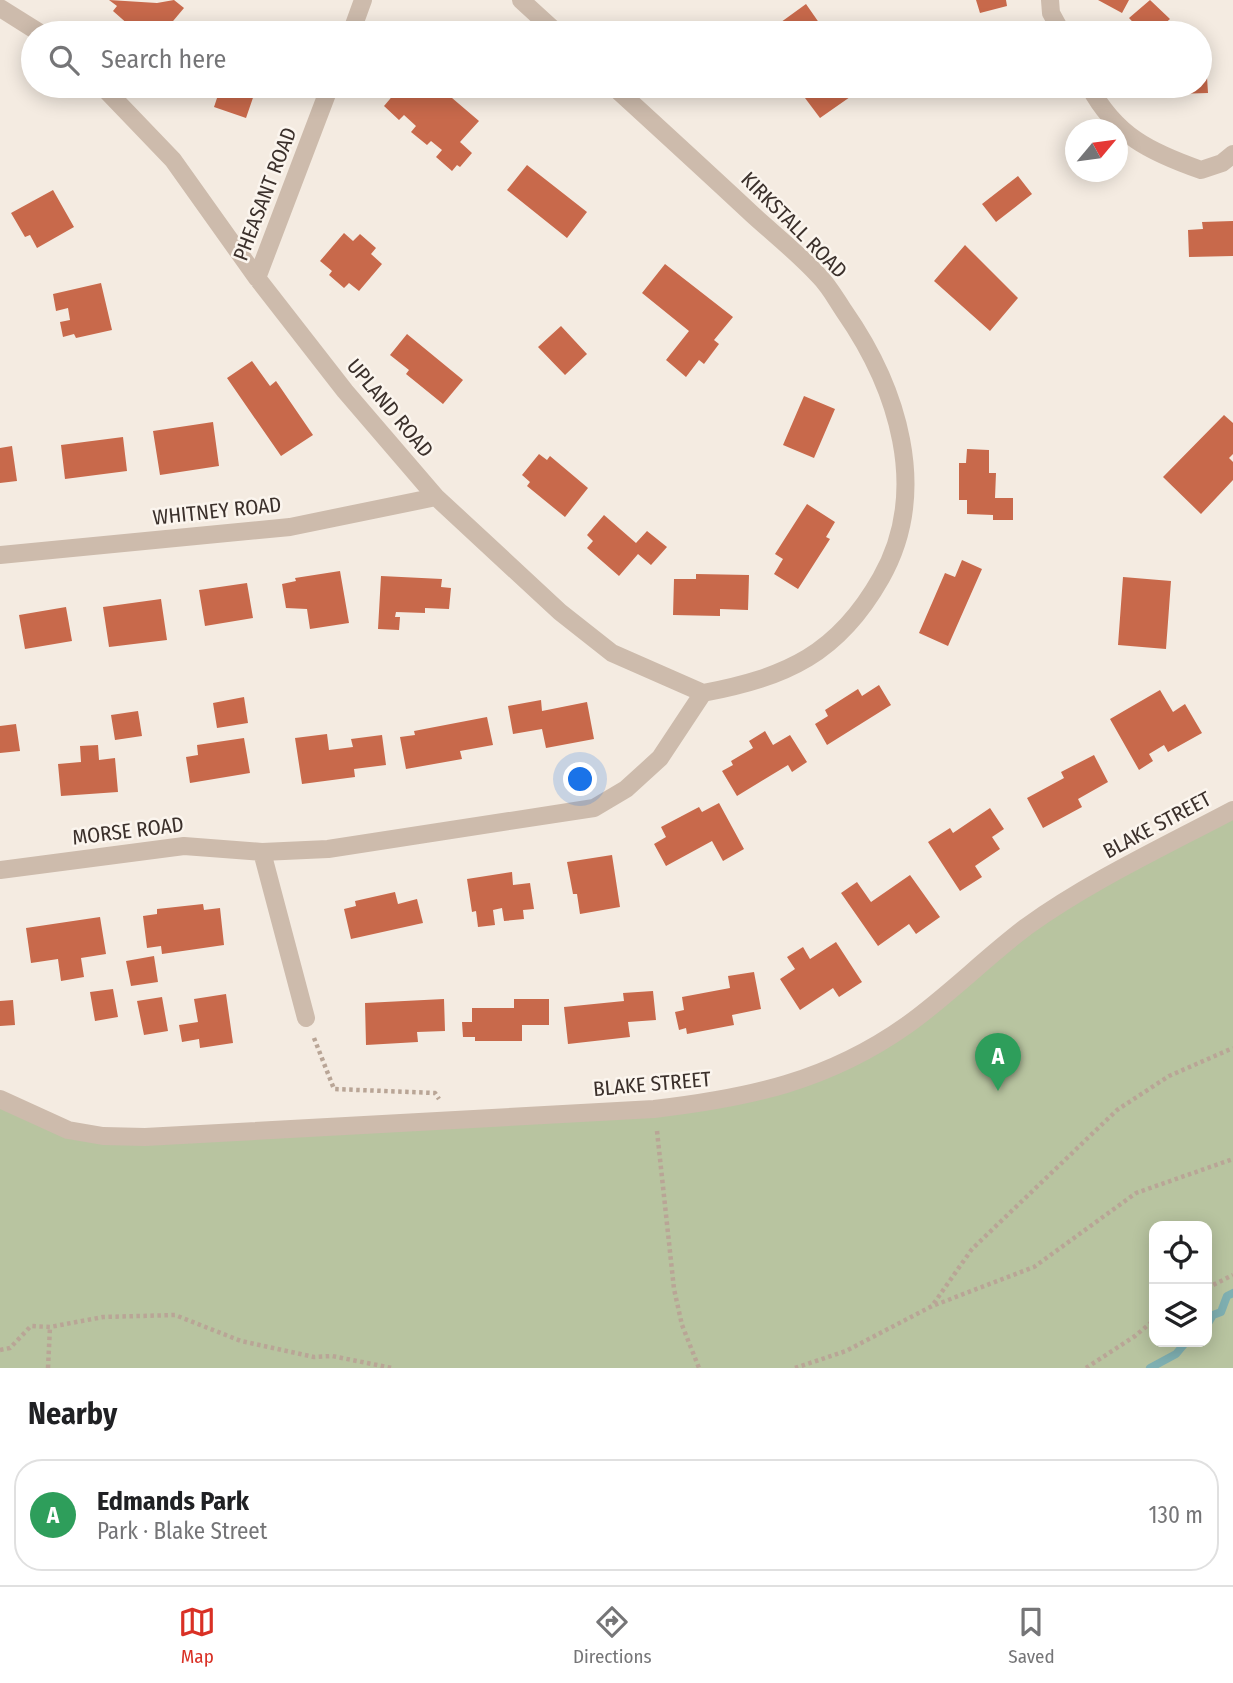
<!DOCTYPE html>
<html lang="en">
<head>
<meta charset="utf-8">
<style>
	:root { --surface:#fff; --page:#f2f2f2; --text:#202124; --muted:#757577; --line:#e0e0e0; --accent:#d93025 }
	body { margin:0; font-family:"Fira Sans Condensed",sans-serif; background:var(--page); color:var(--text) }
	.controls { position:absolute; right:21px; bottom:21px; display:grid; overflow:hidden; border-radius:14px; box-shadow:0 4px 18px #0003 }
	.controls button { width:63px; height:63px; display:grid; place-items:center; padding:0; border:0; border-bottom:2px solid var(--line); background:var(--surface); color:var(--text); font:35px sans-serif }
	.compass { position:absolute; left:1065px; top:119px; width:63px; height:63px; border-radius:50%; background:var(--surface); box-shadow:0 4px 18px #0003; rotate:61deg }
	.you { position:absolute; left:581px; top:780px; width:24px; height:24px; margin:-18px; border:5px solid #fff; border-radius:50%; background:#1a73e8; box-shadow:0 0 0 10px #1a73e833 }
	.badge { display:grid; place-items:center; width:46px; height:46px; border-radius:50%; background:var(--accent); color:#fff; font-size:23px; font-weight:700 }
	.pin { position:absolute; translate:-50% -58px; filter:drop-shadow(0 2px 4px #0008) }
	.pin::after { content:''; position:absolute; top:37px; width:24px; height:21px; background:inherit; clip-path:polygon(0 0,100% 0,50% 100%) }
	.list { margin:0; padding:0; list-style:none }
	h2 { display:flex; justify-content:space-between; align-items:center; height:91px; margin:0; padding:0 28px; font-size:30px }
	h2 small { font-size:23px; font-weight:400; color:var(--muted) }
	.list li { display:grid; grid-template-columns:46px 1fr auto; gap:21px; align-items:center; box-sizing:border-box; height:112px; margin:0 14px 14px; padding:0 14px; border:2px solid var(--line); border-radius:28px }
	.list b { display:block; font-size:26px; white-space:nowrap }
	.list p { margin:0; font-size:23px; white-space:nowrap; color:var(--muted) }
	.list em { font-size:23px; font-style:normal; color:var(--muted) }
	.icon { flex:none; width:38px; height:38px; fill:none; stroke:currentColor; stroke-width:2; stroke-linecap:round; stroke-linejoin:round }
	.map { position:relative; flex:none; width:1233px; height:1368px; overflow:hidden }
	.search { position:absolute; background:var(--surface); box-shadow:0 4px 18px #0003; left:21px; right:21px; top:21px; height:77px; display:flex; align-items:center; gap:18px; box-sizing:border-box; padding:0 24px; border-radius:38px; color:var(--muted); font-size:26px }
	.sheet { height:217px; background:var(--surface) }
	nav { display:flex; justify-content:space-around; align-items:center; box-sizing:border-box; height:98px; border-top:2px solid var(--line); background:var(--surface); font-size:19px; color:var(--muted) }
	nav a { display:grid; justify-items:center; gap:4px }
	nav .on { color:var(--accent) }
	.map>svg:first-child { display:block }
</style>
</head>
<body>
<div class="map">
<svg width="1233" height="1368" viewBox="0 0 1233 1368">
	<rect width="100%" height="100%" fill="#f4ebe1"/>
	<path fill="#b8c4a0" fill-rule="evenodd" d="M1233,810V1368H0V1099L86,1134L654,1109L850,1060L1026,928ZM1154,1226H1207V1342H1154Z"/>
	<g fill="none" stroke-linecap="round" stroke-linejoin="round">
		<path stroke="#7fb0b2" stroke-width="8" d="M1207,1325L1213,1315L1221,1312L1227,1296L1233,1293
			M1150,1368L1176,1354L1186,1342"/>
	</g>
	<path fill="#c8694b" d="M109,0L157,3L174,0L184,8L163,33H138L113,11L117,6Z
		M976,0H1006L1007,6L980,13Z
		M1098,0H1129L1122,13Z
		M1150,0L1170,19L1154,33H1143L1129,18Z
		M806,4L822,27L830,21L838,33H783L777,25Z
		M1200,61H1206L1208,93L1176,94V86H1200Z
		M221,86H257L246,118L214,107Z
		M401,86H438L479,121L460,142L472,153L460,167L457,165L452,171L436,157L442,150L431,141L427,145L411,132L416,126L404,115L399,120L384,106Z
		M796,86H857L860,90L820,118Z
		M527,165L587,212L567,238L507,190Z
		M1018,176L1032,194L996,222L982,204Z
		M53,190L74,227L37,248L30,235L25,237L11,213Z
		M1233,221V256L1189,257L1188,230L1203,229L1202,222Z
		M344,233L353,241L360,234L376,248L371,254L382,264L359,291L349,283L344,288L329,275L332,271L320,261Z
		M965,245L1018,298L990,331L934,281Z
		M665,264L733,317L714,340L719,344L704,364L699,360L686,377L666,360L689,331L642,293Z
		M101,283L112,330L76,338L74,334L63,337L60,322L70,320L68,308L56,311L53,294Z
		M561,326L587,354L565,375L538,347Z
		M407,334L463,380L443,404L406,374L409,370L390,355Z
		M252,361L270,386L276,381L313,435L281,456L227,378Z
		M804,396L835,409L814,458L783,445Z
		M1224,415L1233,423V454L1229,458L1233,462V480L1201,514L1163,477Z
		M213,422L219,466L160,475L153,431Z
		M123,437L127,471L65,479L61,445Z
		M12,446L17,481L0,483V448Z
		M967,449L989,450V473H996L995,498H1013V520H993V515L967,514V500H959V463H966Z
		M539,454L547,460L550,456L588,488L565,517L527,486L530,482L522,475Z
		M807,504L835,522L826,537L830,539L798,589L774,574L783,559L775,554Z
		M604,515L636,543L647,531L667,547L651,565L638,554L619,576L587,548L593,541L587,535Z
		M962,560L982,569L948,646L919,633L945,573L955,577Z
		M340,571L349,623L310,629L307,609L286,608L282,584L296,581L295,578Z
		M696,574L749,575L748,610L720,609V616L673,615L674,579H696Z
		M381,576L442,579L441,587L451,588L449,609L425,608V613L396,612L395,617H400L399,630L378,629Z
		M1123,577L1171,581L1166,649L1118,645Z
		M247,583L253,618L205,626L199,590Z
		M161,599L167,640L109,647L103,607Z
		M66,607L72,641L25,649L19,615Z
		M879,685L891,705L827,745L815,724L828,716L825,710L858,689L862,696Z
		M1160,690L1173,712L1185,704L1202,733L1168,752L1164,745L1149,754L1153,761L1139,770L1110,719Z
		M244,697L248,723L217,728L213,703Z
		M541,700L542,711L587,702L594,739L546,748L542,729L513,734L508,706Z
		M138,711L142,736L115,740L111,715Z
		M487,717L493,745L460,751L462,759L406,769L400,737L415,735L414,731Z
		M16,724L20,751L0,753V726Z
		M765,731L773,745L790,735L807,762L792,772L788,765L737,796L722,771L733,765L731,761L753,748L749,741Z
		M327,734L329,750L353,747L351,739L382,735L386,765L354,769L355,777L302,784L295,738Z
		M244,738L250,773L190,783L186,757L198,755L197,745Z
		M98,745L99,760L115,758L118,792L61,796L58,764L81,762L80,746Z
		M1094,755L1108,782L1078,799L1082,807L1043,828L1027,798L1064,778L1061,772Z
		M719,803L744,849L723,861L712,841L666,866L654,844L666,837L661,827L699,807L702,812Z
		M990,808L1004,829L992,837L1000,849L975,866L982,877L960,891L928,842L950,828L953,833Z
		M612,855L620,907L580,914L577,894H573L567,862Z
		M512,872L513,885L530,883L534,909L523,910L524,919L504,921L502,908L493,910L495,925L478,927L476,911L472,912L467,879Z
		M910,875L940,917L916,934L909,924L878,946L841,893L857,882L871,902Z
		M395,892L398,904L417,899L423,923L351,939L344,909L356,906L355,901Z
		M203,904L204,910L220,908L224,945L162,954L161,946L147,948L143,916L157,914V909Z
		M100,917L106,954L81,958L84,977L61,981L58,959L31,963L26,928Z
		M836,942L862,982L839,997L833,988L800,1010L780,979L795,969L787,957L803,947L810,959Z
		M154,956L158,982L131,986L126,961Z
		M754,972L761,1009L732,1015L734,1025L687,1034L686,1028L679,1030L675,1012L684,1010L682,997L730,988L728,976Z
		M113,989L118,1017L95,1021L90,992Z
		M653,991L656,1020L628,1022L630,1037L568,1044L564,1007L624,1001L623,993Z
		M226,994L233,1043L200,1048L199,1039L182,1042L179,1025L198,1022L194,999Z
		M162,997L168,1031L144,1035L137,1001Z
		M444,999L445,1031L417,1032L418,1042L366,1045L365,1003Z
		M514,999H549V1025H522V1041H475V1037H463L462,1022H472V1008H514Z
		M13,1000L15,1025L0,1026V1001Z"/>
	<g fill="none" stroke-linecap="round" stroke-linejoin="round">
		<path stroke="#b9a596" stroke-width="4.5" stroke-dasharray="3.5 3.5" stroke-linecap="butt" d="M314,1038L334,1089L435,1093L439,1099
			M657,1131L674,1289L682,1325L699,1368
			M1207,1288L1233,1275
			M935,1305L1034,1267L1136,1193L1233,1159
			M0,1350L10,1348L31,1326L50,1327L103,1317L175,1315L241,1341L314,1357L332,1356L392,1368
			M48,1368L50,1327
			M795,1368L846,1351L932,1306L972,1249L1117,1110L1169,1076L1233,1048
			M1086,1368L1135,1336L1154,1320"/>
		<path stroke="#cdbbac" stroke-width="18" d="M521,0L557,33
			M1050,0L1051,13L1062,33
			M0,8L40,33
			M351,33L363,0
			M102,86L173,160L257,278L345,391L436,497L560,612L612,653L703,693
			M1089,86C1116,136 1150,152 1201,170L1222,163L1233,154
			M257,278L330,86
			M0,555L290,527L436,497
			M262,852L306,1018
			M0,870L184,846L262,852L328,849L594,808L626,789L660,758L703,693C787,677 838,654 881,578C931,490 897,387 844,311C836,299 829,286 819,276C799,254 775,235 753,215C707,172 660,129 613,86
			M0,1099L68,1130L103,1136L145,1137L654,1109C749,1098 828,1081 907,1025C949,995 985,958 1026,927C1090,881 1163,847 1233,810"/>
	</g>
	<g text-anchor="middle" stroke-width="5" stroke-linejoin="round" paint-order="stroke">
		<g font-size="21" fill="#3b302b" stroke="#fbf5ee">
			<text transform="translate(265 194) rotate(-69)" y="7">PHEASANT ROAD</text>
			<text transform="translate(794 225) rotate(45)" y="7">KIRKSTALL ROAD</text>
			<text transform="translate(390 408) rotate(50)" y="7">UPLAND ROAD</text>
			<text transform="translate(217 511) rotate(-6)" y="7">WHITNEY ROAD</text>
			<text transform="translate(1157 825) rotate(-28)" y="7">BLAKE STREET</text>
			<text transform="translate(128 831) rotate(-7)" y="7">MORSE ROAD</text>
			<text transform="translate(652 1084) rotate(-5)" y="7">BLAKE STREET</text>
		</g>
	</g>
</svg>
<div class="controls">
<button><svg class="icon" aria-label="locate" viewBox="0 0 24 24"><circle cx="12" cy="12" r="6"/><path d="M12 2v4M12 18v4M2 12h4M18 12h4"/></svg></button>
<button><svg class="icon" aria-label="layers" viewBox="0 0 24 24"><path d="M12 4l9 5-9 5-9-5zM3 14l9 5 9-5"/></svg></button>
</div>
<svg class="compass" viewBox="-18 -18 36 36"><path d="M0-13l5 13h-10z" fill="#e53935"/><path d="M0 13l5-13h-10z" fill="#757577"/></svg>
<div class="you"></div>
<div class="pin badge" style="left:998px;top:1091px;background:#2e9e5b">A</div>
<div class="search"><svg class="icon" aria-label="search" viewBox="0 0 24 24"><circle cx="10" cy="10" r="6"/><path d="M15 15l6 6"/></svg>Search here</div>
</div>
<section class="sheet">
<h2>Nearby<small></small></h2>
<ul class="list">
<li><span class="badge" style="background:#2e9e5b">A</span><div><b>Edmands Park</b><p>Park · Blake Street</p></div><em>130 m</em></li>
</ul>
</section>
<nav>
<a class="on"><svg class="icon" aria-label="map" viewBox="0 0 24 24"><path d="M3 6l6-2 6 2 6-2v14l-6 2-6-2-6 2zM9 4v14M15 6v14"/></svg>Map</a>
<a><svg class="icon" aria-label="directions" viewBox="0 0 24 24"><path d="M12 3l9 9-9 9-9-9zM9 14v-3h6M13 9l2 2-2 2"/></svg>Directions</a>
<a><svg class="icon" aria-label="saved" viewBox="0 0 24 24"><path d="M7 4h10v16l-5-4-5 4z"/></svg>Saved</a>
</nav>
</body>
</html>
